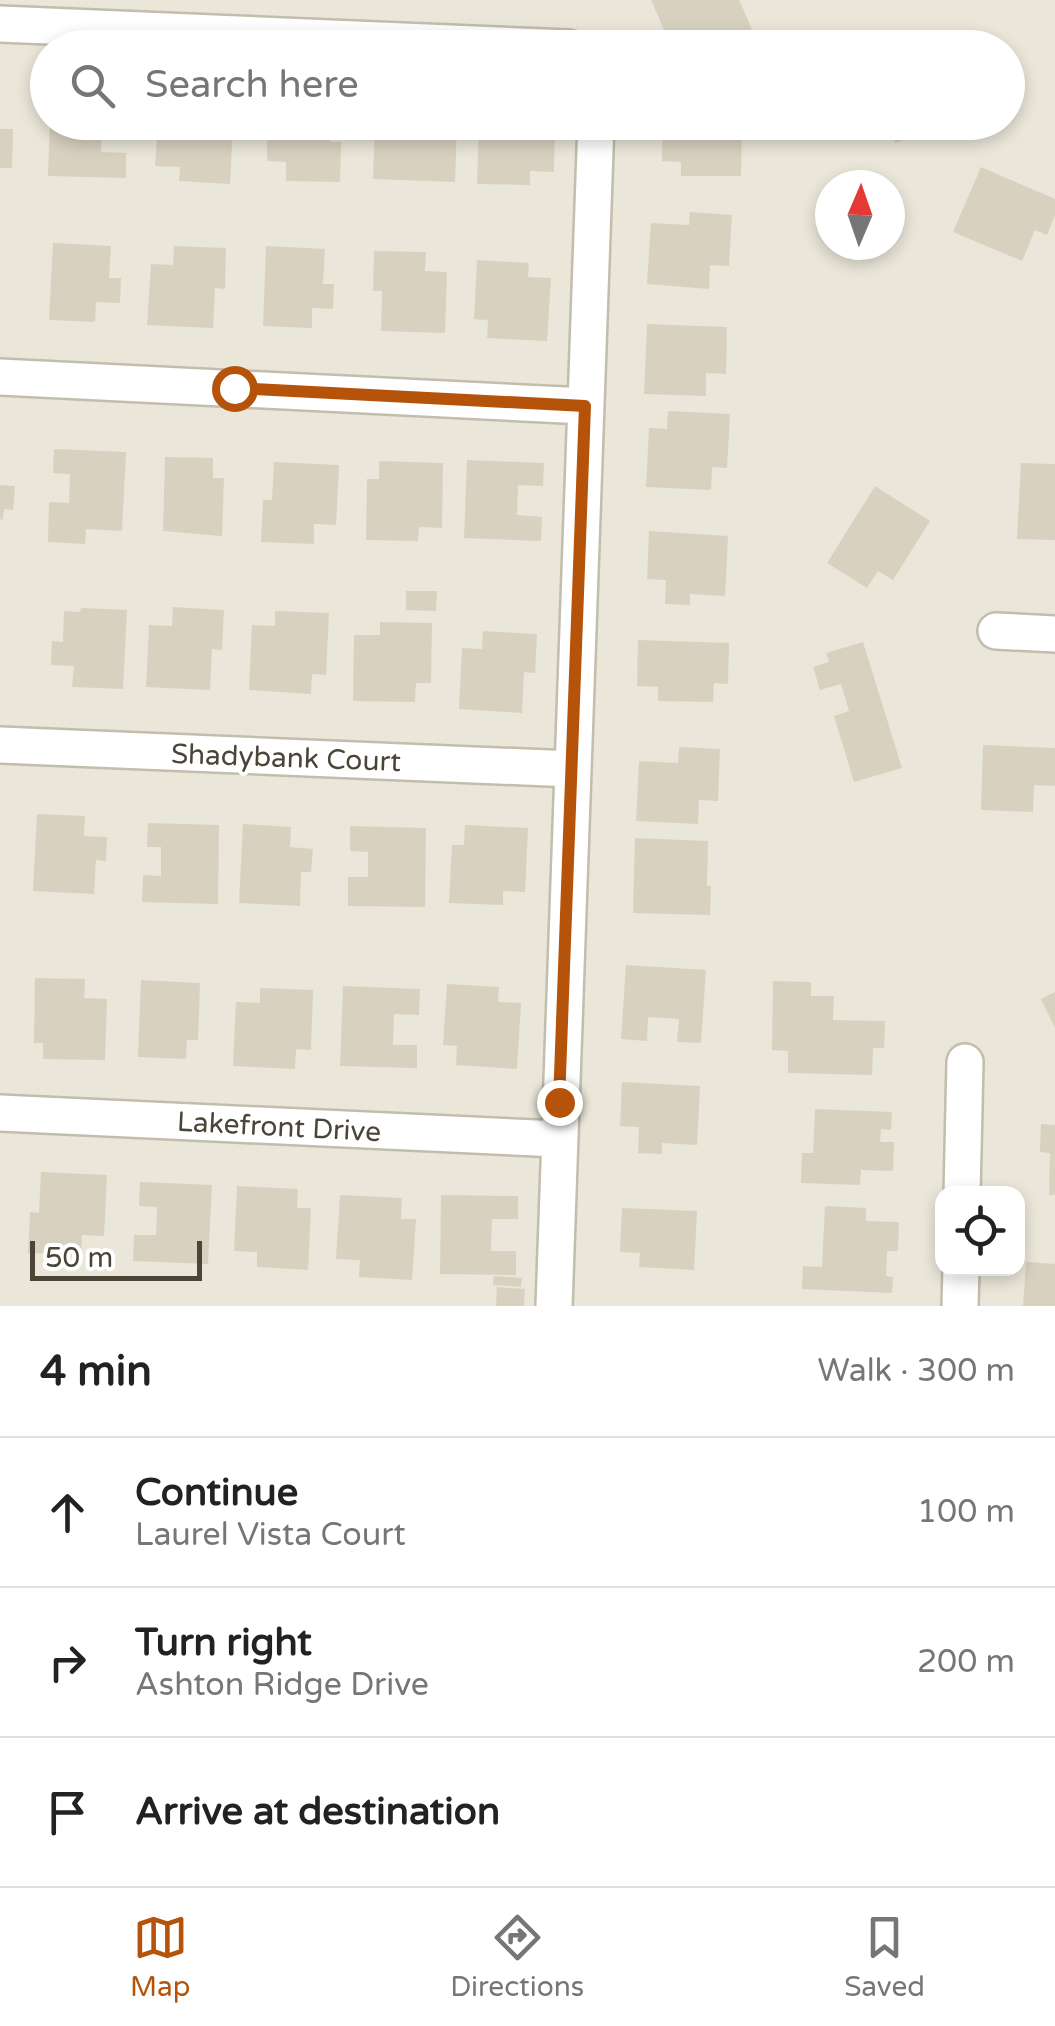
<!DOCTYPE html>
<html lang="en">
<head>
<meta charset="utf-8">
<style>
	:root { --surface:#fff; --page:#f2f2f2; --text:#222; --muted:#767676; --line:#e0e0e0; --accent:#b45309 }
	body { margin:0; font-family:"Varela Round",sans-serif; background:var(--page); color:var(--text) }
	.controls { position:absolute; right:30px; bottom:30px; display:grid; overflow:hidden; border-radius:20px; box-shadow:0 5px 15px #0003 }
	.controls button { width:90px; height:90px; display:grid; place-items:center; padding:0; border:0; border-bottom:2px solid var(--line); background:var(--surface); color:var(--text); font:50px sans-serif }
	.compass { position:absolute; left:815px; top:170px; width:90px; height:90px; border-radius:50%; background:var(--surface); box-shadow:0 5px 15px #0003; rotate:2deg }
	.scale { position:absolute; left:30px; bottom:25px; width:172px; box-sizing:border-box; padding-left:10px; border:5px solid #4b4538; border-top:0; font-size:28px; line-height:35px; white-space:nowrap; color:#4b4538; -webkit-text-stroke:8px #fff; paint-order:stroke }
	.stop { position:absolute; width:30px; height:30px; margin:-22px; border:8px solid #b45309; border-radius:50%; background:#fff }
	.stop.end { background:#b45309; border-color:#fff; box-shadow:0 2px 10px #0008 }
	.list { margin:0; padding:0; list-style:none }
	h2 { display:flex; justify-content:space-between; align-items:center; height:130px; margin:0; padding:0 40px; font-size:42px }
	h2 small { font-size:32px; font-weight:400; color:var(--muted) }
	.list li { display:grid; grid-template-columns:65px 1fr auto; gap:30px; align-items:center; box-sizing:border-box; height:150px; padding:0 40px; border-top:2px solid var(--line) }
	.list b { display:block; font-size:38px; white-space:nowrap }
	.list p { margin:0; font-size:32px; white-space:nowrap; color:var(--muted) }
	.list em { font-size:32px; font-style:normal; color:var(--muted) }
	.icon { flex:none; width:55px; height:55px; fill:none; stroke:currentColor; stroke-width:2; stroke-linecap:round; stroke-linejoin:round }
	.map { position:relative; flex:none; width:1055px; height:1306px; overflow:hidden }
	.search { position:absolute; background:var(--surface); box-shadow:0 5px 15px #0003; left:30px; right:30px; top:30px; height:110px; display:flex; align-items:center; gap:25px; box-sizing:border-box; padding:0 35px; border-radius:55px; color:var(--muted); font-size:38px }
	.sheet { height:580px; background:var(--surface) }
	nav { display:flex; justify-content:space-around; align-items:center; box-sizing:border-box; height:140px; border-top:2px solid var(--line); background:var(--surface); font-size:28px; color:var(--muted) }
	nav a { display:grid; justify-items:center; gap:5px }
	nav .on { color:var(--accent) }
	.map>svg:first-child { display:block }
</style>
</head>
<body>
<div class="map">
<svg width="1055" height="1306" viewBox="0 0 1055 1306">
	<rect width="100%" height="100%" fill="#f6f4eb"/>
	<path fill="#eae6d9" fill-rule="evenodd" d="M0,0H1055V1306H0ZM48,48H1008V122H48ZM830,185H890V245H830ZM942,1194H1018V1268H942Z"/>
	<path fill="#d8d1c0" d="M651,0H739L752,29L710,48H695L692,42L672,48Z
		M50,122H102L101,152L126,153V178L48,176Z
		M158,122L233,125L230,184L179,181L180,167L155,166Z
		M267,122H331L330,142H341L340,182L286,181V162L267,161Z
		M375,122H457L455,182L373,179Z
		M493,122H555L554,172L530,171V185L477,184L479,125H493Z
		M663,122H742L741,176H681V162L662,161Z
		M888,122H952L953,123L895,143Z
		M0,129H13L12,168H0Z
		M981,167L1055,199V215L1047,235L1035,230L1022,261L953,232Z
		M690,212L732,215L729,266L710,265L709,289L647,284L651,223L689,225Z
		M53,243L111,246L109,278H121L120,303L96,302L95,322L49,320Z
		M174,246L226,248L225,289L215,288L213,328L147,325L151,264L173,265Z
		M266,246L325,249L323,284H334L333,309L312,308V328L263,326Z
		M374,251L426,252L425,271L447,272L445,333L381,331L382,291H373Z
		M477,260L529,263L528,277L551,278L547,341L487,338L488,320L474,319Z
		M647,324L727,327L726,374L706,373V396L644,394Z
		M668,411L730,414L727,468L712,467L711,490L646,487L649,428L667,429Z
		M54,449L126,452L122,531L86,529L85,544L48,542L49,502L69,503L70,474L53,473Z
		M165,457L213,458V478H224L222,536L163,531Z
		M467,460L544,463L543,486L518,485L517,515L542,517L541,541L464,538Z
		M379,461L443,463L442,528L419,527L418,541L366,540L367,479H379Z
		M274,462L339,465L336,525L314,524V544L261,542L263,500H272Z
		M1021,463L1055,464V540L1017,539Z
		M0,485L15,486L13,510L4,509L3,520L0,519Z
		M875,486L930,521L893,580L878,571L867,588L827,563Z
		M649,531L728,536L725,596L690,594V605L665,604L666,580L647,579Z
		M406,591H437L436,611L406,610Z
		M173,607L224,610L222,650L212,649L210,690L146,687L149,625L172,626Z
		M81,608L127,610L123,689L72,687L74,666L51,665L52,641L63,642L64,611L80,612Z
		M275,611L329,613L326,675L312,674L311,694L249,690L252,625L275,626Z
		M380,622L432,623L431,683H416L415,702L353,701L354,635H380Z
		M483,631L537,634L535,673L524,672L522,713L459,709L462,648L482,649Z
		M638,640L729,643L728,684L714,683L713,702L658,701V687L637,686Z
		M863,642L902,768L854,782L834,716L849,711L841,684L820,690L813,667L829,662L826,653Z
		M983,745L1055,748V786L1034,785L1033,812L981,810Z
		M679,747L720,749L718,801L699,800L698,824L636,821L639,761L678,763Z
		M37,814L85,816L84,836L107,837L106,861L96,860L94,894L33,891Z
		M148,823L219,825L218,904L142,902L143,875L161,876V847H147Z
		M243,824L291,827L290,847L313,849L311,872H301L300,906L239,903Z
		M465,825L528,828L525,892L503,891V905L449,903L452,845H464Z
		M350,826L426,828L425,907L348,906V877H368V852L350,851Z
		M635,838L708,841L707,886H711L710,915L633,913Z
		M626,965L706,970L701,1043L677,1042L679,1019L648,1017L647,1041L621,1039Z
		M35,978L85,979L84,998L107,999L105,1060L43,1059V1043H34Z
		M141,980L200,983L198,1040H187L186,1059L138,1057Z
		M773,981L811,982V996H834L833,1020L885,1021L884,1048H873L872,1075L788,1073V1051L772,1050Z
		M447,984L499,987L498,1002L521,1003L517,1069L456,1065L457,1046L443,1045Z
		M343,986L420,989L419,1015L394,1014L393,1045H417V1068L340,1066Z
		M260,988L313,990L311,1050L296,1049L295,1069L233,1066L236,1002L260,1003Z
		M1055,992V1028L1041,999Z
		M622,1082L700,1086L697,1145L662,1143V1154L638,1153L639,1127L620,1126Z
		M815,1109L892,1112L891,1130L881,1129L880,1142H894L893,1171L861,1170L860,1185L801,1183L802,1153H813Z
		M1041,1124L1055,1125V1195H1049L1050,1153L1040,1152Z
		M41,1172L107,1175L104,1236L82,1235L81,1255L28,1253L30,1212L39,1213Z
		M140,1182L212,1185L208,1264L133,1261L134,1235H156L157,1207L139,1206Z
		M237,1186L298,1189L297,1208H311L308,1270L257,1267V1252L234,1251Z
		M340,1195L402,1198L401,1219H416L412,1280L359,1277L360,1260L336,1259Z
		M441,1195L518,1196V1219H492L491,1251H516V1275L440,1274Z
		M825,1206L866,1208V1221L899,1222L898,1251H887L886,1276L893,1277L892,1293L802,1289L803,1266L822,1267Z
		M622,1208L697,1211L694,1270L639,1267L640,1253L620,1252Z
		M1026,1262L1055,1264V1306H1023Z
		M494,1276L522,1278L521,1287L493,1285Z
		M497,1287L525,1289L524,1306H496Z"/>
	<g fill="none" stroke-linecap="round" stroke-linejoin="round">
		<g stroke="#c2bdad" stroke-width="40">
			<path id="minor" d="M0,24L569,48
				M0,377L585,406
				M996,631L1055,634
				M0,745L572,769
				M0,1113L558,1139
				M962,1194L965,1062
				M554,1306L596,122
				M960,1306L961,1268"/>
		</g>
		<use href="#minor" stroke="#fff" stroke-width="35"/>
	</g>
	<g fill="none" stroke-linecap="round" stroke-linejoin="round">
		<path stroke="#b45309" stroke-width="12" d="M234,388L585,406L559,1102"/>
	</g>
	<g text-anchor="middle" stroke-width="8" stroke-linejoin="round" paint-order="stroke">
		<g font-size="28" fill="#4b4538" stroke="#fff">
			<text transform="translate(286 757) rotate(2)" y="10">Shadybank Court</text>
			<text transform="translate(279 1126) rotate(3)" y="10">Lakefront Drive</text>
		</g>
	</g>
</svg>
<div class="controls">
<button><svg class="icon" aria-label="locate" viewBox="0 0 24 24"><circle cx="12" cy="12" r="6"/><path d="M12 2v4M12 18v4M2 12h4M18 12h4"/></svg></button>
</div>
<svg class="compass" viewBox="-18 -18 36 36"><path d="M0-13l5 13h-10z" fill="#e53935"/><path d="M0 13l5-13h-10z" fill="#767676"/></svg>
<div class="scale">50 m</div>
<div class="stop" style="left:234px;top:388px"></div>
<div class="stop end" style="left:559px;top:1102px"></div>
<div class="search"><svg class="icon" aria-label="search" viewBox="0 0 24 24"><circle cx="10" cy="10" r="6"/><path d="M15 15l6 6"/></svg>Search here</div>
</div>
<section class="sheet">
<h2>4 min<small>Walk · 300 m</small></h2>
<ul class="list">
<li><svg class="icon" aria-label="ahead" viewBox="0 0 24 24"><path d="M12 20V5M6 11l6-6 6 6"/></svg><div><b>Continue</b><p>Laurel Vista Court</p></div><em>100 m</em></li>
<li><svg class="icon" aria-label="right" viewBox="0 0 24 24"><path d="M7 20v-9h11M14 6l5 5-5 5"/></svg><div><b>Turn right</b><p>Ashton Ridge Drive</p></div><em>200 m</em></li>
<li><svg class="icon" aria-label="arrive" viewBox="0 0 24 24"><path d="M6 21V4h12l-3 4 3 4H6"/></svg><div><b>Arrive at destination</b></div></li>
</ul>
</section>
<nav>
<a class="on"><svg class="icon" aria-label="map" viewBox="0 0 24 24"><path d="M3 6l6-2 6 2 6-2v14l-6 2-6-2-6 2zM9 4v14M15 6v14"/></svg>Map</a>
<a><svg class="icon" aria-label="directions" viewBox="0 0 24 24"><path d="M12 3l9 9-9 9-9-9zM9 14v-3h6M13 9l2 2-2 2"/></svg>Directions</a>
<a><svg class="icon" aria-label="saved" viewBox="0 0 24 24"><path d="M7 4h10v16l-5-4-5 4z"/></svg>Saved</a>
</nav>
</body>
</html>
